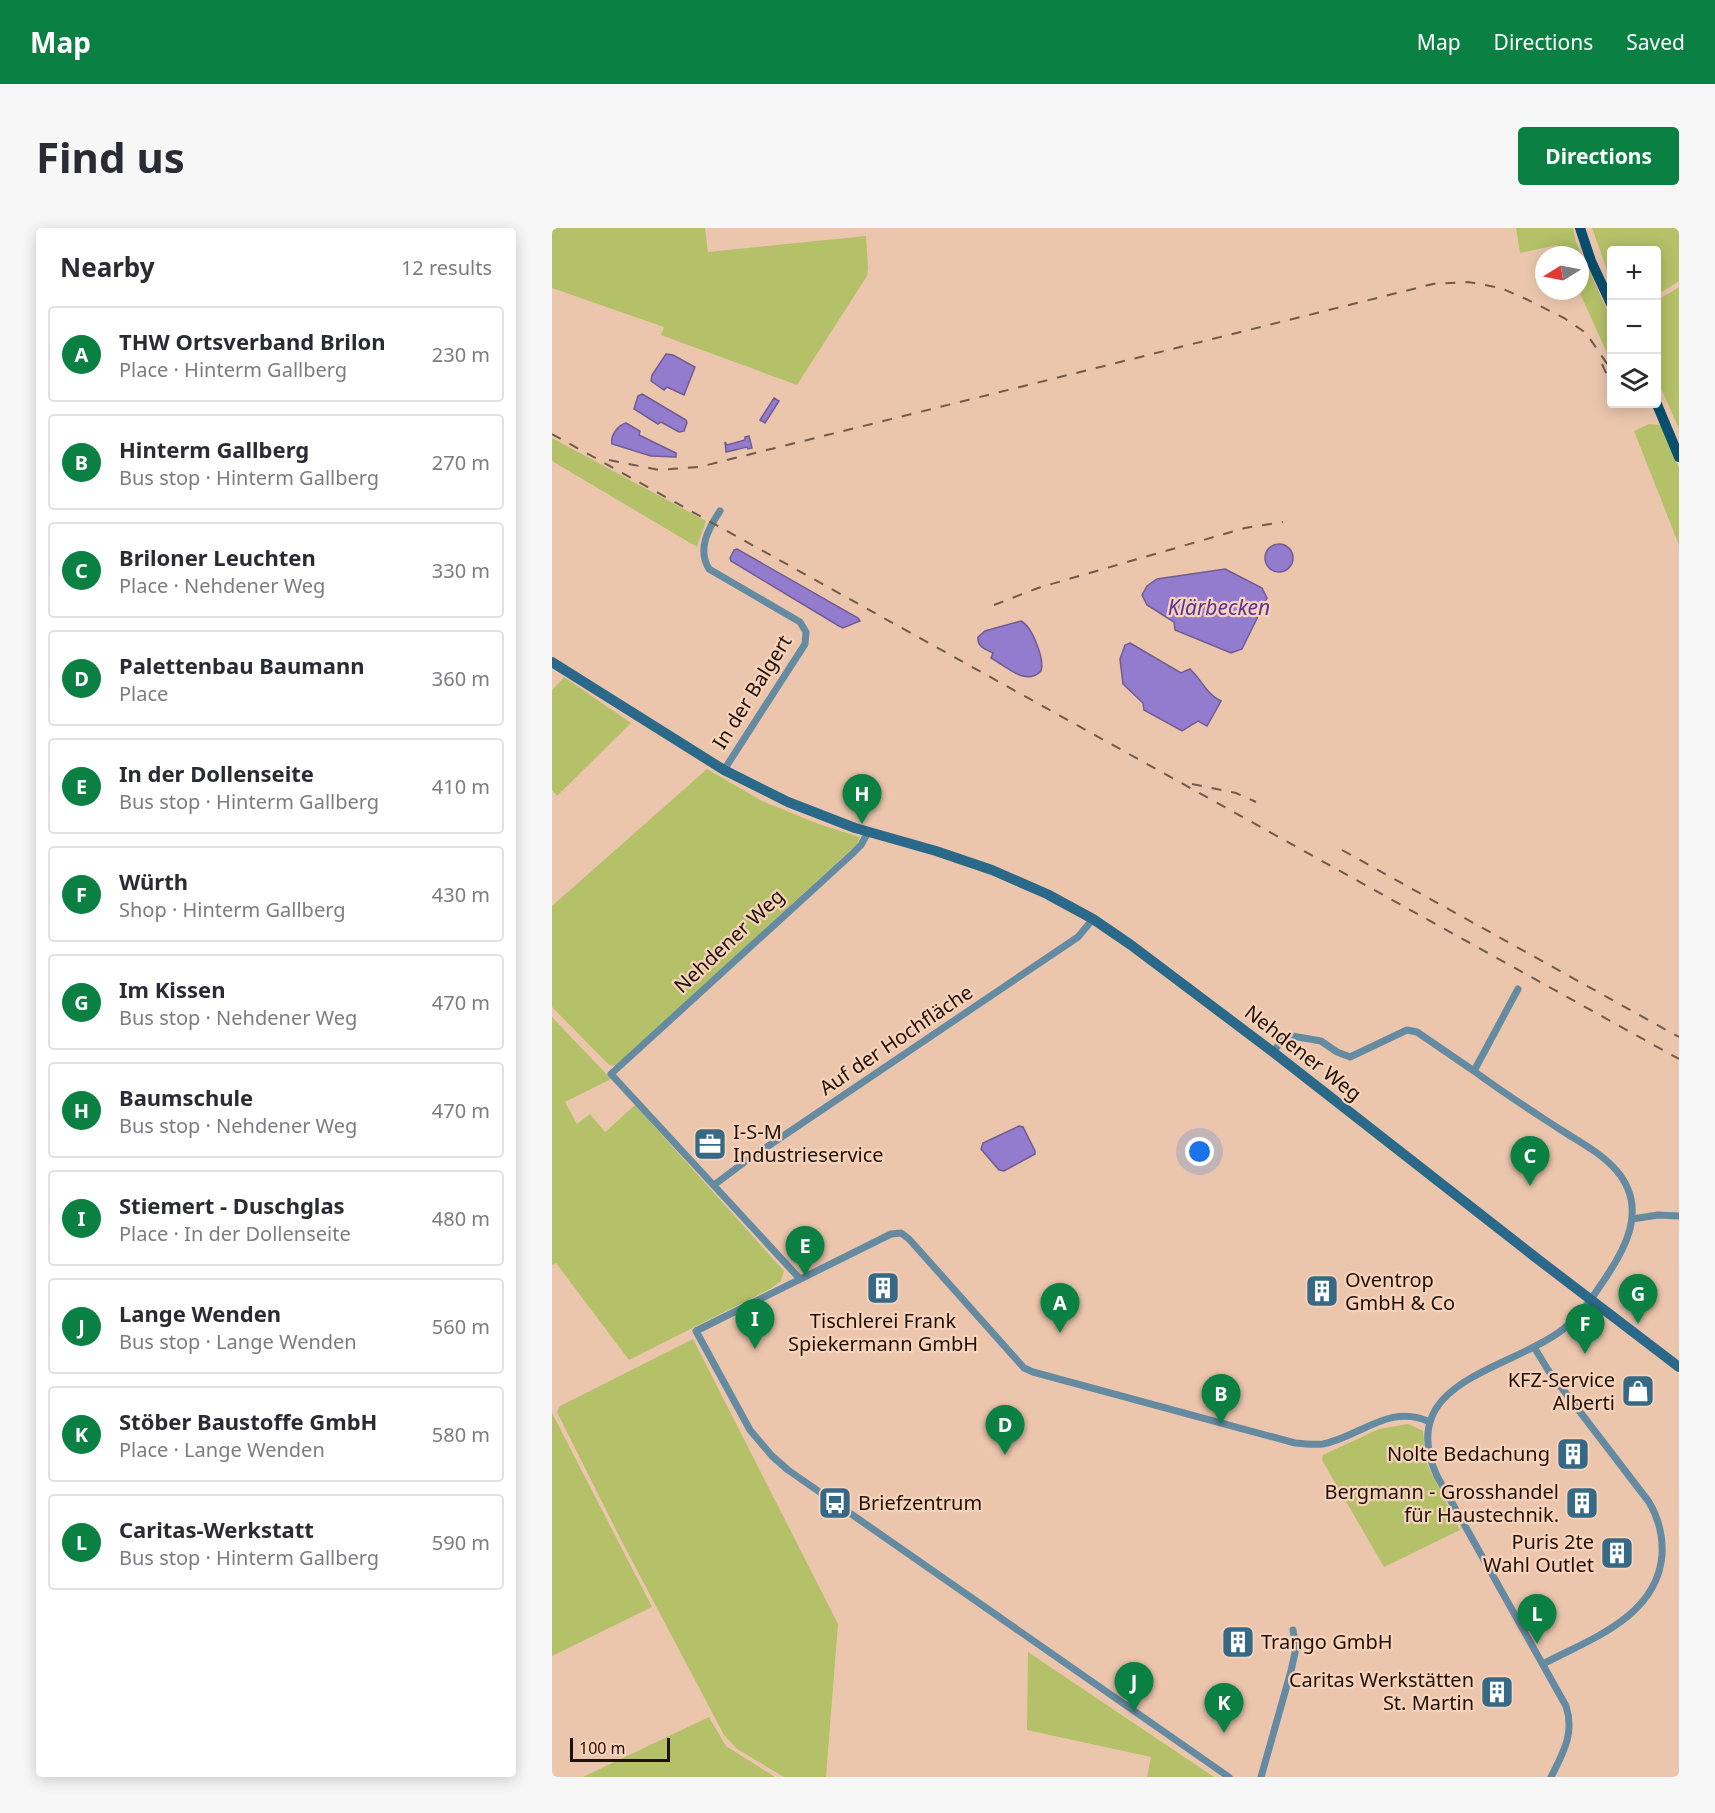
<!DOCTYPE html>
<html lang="en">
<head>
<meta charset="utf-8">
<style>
	:root { --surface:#fff; --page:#f7f7f7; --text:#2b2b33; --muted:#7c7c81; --line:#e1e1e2; --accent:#0b8043 }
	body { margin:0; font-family:"Noto Sans",sans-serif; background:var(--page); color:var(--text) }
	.controls { position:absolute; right:18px; top:18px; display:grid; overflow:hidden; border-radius:6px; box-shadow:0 3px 15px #0003 }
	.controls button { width:54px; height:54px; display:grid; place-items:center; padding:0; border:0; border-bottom:2px solid var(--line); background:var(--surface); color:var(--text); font:30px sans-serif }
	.compass { position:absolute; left:983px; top:18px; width:54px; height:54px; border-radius:50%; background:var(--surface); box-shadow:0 3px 15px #0003; rotate:260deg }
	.scale { position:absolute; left:18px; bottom:15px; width:100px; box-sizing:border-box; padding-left:6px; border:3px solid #1d1007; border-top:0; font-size:16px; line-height:21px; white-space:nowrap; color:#1d1007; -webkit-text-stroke:4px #f9d3b9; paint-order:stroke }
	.you { position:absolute; left:648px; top:924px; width:21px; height:21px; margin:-15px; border:4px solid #fff; border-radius:50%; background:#1a73e8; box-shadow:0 0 0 9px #1a73e833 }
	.badge { display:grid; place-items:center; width:39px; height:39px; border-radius:50%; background:var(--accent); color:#fff; font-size:20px; font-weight:700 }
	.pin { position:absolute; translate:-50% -50px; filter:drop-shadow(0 2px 3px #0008) }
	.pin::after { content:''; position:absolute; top:32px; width:21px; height:18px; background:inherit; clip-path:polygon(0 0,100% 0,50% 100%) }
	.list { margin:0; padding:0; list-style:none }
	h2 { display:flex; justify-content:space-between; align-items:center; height:78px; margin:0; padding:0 24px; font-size:26px }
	h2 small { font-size:20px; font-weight:400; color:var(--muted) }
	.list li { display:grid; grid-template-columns:39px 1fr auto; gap:18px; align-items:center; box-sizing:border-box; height:96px; margin:0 12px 12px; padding:0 12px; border:2px solid var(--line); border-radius:6px }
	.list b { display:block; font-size:22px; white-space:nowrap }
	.list p { margin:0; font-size:20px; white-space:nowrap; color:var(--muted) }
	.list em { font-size:20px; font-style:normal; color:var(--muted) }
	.icon { flex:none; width:33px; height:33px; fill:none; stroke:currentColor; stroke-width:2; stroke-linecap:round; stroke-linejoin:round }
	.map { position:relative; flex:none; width:1127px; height:1549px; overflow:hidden; border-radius:6px }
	header { display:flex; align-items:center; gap:36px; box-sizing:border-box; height:84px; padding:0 30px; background:var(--accent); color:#fff }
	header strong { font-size:28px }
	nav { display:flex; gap:33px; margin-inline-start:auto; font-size:21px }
	.intro { display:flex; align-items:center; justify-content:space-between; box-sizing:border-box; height:144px; padding:0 36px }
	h1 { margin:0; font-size:42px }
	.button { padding:15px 27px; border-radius:6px; background:var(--accent); color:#fff; font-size:21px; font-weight:700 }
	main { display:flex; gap:36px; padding:0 36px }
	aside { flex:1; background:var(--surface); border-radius:6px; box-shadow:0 3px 15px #0003 }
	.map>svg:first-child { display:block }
</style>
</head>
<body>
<header>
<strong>Map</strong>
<nav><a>Map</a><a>Directions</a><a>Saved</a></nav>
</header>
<div class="intro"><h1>Find us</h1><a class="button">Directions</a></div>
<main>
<aside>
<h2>Nearby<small>12 results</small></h2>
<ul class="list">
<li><span class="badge">A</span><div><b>THW Ortsverband Brilon</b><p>Place · Hinterm Gallberg</p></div><em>230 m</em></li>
<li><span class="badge">B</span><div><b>Hinterm Gallberg</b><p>Bus stop · Hinterm Gallberg</p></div><em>270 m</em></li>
<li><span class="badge">C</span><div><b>Briloner Leuchten</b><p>Place · Nehdener Weg</p></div><em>330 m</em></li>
<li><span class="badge">D</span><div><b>Palettenbau Baumann</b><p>Place</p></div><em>360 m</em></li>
<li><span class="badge">E</span><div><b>In der Dollenseite</b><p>Bus stop · Hinterm Gallberg</p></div><em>410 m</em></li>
<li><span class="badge">F</span><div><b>Würth</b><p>Shop · Hinterm Gallberg</p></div><em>430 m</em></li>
<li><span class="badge">G</span><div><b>Im Kissen</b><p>Bus stop · Nehdener Weg</p></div><em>470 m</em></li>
<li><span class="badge">H</span><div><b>Baumschule</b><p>Bus stop · Nehdener Weg</p></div><em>470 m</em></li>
<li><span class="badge">I</span><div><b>Stiemert - Duschglas</b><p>Place · In der Dollenseite</p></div><em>480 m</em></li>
<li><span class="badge">J</span><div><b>Lange Wenden</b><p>Bus stop · Lange Wenden</p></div><em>560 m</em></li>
<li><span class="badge">K</span><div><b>Stöber Baustoffe GmbH</b><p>Place · Lange Wenden</p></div><em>580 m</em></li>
<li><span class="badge">L</span><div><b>Caritas-Werkstatt</b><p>Bus stop · Hinterm Gallberg</p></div><em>590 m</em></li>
</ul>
</aside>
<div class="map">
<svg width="1127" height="1549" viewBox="0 0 1127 1549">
	<rect width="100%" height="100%" fill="#ebc6ad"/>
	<path fill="#b5c169" d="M0,0H153L156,24L314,8L316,39L315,48L245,157L109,107L112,99L0,60Z
		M964,0H1021L1024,14L1059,91V134L1027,63L1028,27H1010L1005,17L968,25Z
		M1040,0H1127V53L1105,67L1104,22H1060L1059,53Z
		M1127,59V201L1105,151L1104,73Z
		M1097,196L1110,197L1127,240V317L1082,203Z
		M0,210L154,293L145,319L0,233Z
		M12,449L79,495L5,568L0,562V462Z
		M155,541L210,573L269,597L308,609L305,616L64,838L57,837L0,779V678Z
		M0,789L59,851L13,874L25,896L38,886L53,904L83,877L232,1043L229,1053L218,1061L77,1132L4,1035L0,1037Z
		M141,1111L286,1396L274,1549H232L185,1521L172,1507L68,1310L5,1184L8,1178Z
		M0,1185L100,1379L0,1428Z
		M856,1196L871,1203L874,1234L908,1302L832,1339L770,1232L771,1227L827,1201Z
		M476,1424L662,1549H595L599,1529L475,1502Z
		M157,1489L174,1518L223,1549H31Z"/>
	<path fill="#937cce" stroke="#705c92" stroke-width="1.5" d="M114,126L121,127L143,139L132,167L115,159L112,162L99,153L100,147Z
		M90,166L134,192L135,195L132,203L127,204L109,194L106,196L82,181L86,168Z
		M222,170L227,173L213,195L208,192Z
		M74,195L88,203L87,207L89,208L124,225V229L99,228L60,216C58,208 66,197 74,195Z
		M197,208L200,220L196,221L195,219L174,224L173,214L175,217L193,212V209Z
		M713 330a14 14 0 1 1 28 0a14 14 0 1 1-28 0Z
		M185,321L306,390L308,393L291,400L287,398L179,333L178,330L182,322Z
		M673,341L710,360L715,370L690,421L679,425L623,402L622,394L595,377L590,367L595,358L605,351Z
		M469,393C480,398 493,432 489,443C474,459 454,438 439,430L441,425C433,421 425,419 426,409L433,403Z
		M578,415L629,445L638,441C650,452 655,467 669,473L655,498L646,493L630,503L592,482L591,475L571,456L568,431L573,417Z
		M467,898L471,899L483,923V926L452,943L447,942L429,921L431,915Z"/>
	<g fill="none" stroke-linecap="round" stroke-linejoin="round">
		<path stroke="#658ba2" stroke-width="7" d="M168,283C156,301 145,321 157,341L248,394L254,404L253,416L172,542
			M966,761L922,843C950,864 980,883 1009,902C1028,914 1049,925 1064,942C1098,981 1072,1024 1048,1058C1037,1075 1022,1094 1006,1105C952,1143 843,1155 885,1248L1014,1478C1023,1505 1011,1525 999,1549
			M721,824L732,810L740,808L769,813L785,824L798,829L855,802L865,804L922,843
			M162,957L194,933L526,709L541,691
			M1080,991L1106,987L1127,988
			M248,1051L59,846L300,626L309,617L316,604
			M982,1119L996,1142L1097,1274C1107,1291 1111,1308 1110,1327C1105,1389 1038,1411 991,1436
			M677,1549L236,1242L220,1228L198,1202L144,1103L339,1006L349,1005L357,1011L472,1140L481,1144L743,1215C752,1216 762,1217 771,1216C810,1208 837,1175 878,1194
			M709,1549L739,1443L744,1420L741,1402"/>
		<path stroke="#2b698a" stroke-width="10" d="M0,434L172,542L236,574L303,600L384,623L440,642L495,666L541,691L579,717L721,824L983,1029L1127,1139"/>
		<path stroke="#095070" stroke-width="10" d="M1028,0L1039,33L1060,78
			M1104,174L1127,229"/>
		<path stroke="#715a4b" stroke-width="2" stroke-dasharray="10 10" stroke-linecap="butt" d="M1050,136L1060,158
			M0,206L1127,831
			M57,232L107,242L147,239L881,56L916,54L949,60L974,71L1012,90L1034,105L1060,143
			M442,377L486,360L565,337L693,300L731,294
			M640,556L684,565L704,574
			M790,622L1127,809"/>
	</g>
	<defs>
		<g id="office-square" transform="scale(1.725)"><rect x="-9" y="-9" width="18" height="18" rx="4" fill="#366986" stroke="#f9d3b9"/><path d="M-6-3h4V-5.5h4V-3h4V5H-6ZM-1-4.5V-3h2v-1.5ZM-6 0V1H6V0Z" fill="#fff"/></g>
		<g id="building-square" transform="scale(1.725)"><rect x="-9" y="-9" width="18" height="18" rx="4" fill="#366986" stroke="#f9d3b9"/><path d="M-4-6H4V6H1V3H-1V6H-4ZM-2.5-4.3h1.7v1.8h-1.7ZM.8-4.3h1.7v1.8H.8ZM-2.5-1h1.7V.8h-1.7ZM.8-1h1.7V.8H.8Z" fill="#fff"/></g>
		<g id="shop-square" transform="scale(1.725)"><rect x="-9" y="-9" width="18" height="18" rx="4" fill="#366986" stroke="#f9d3b9"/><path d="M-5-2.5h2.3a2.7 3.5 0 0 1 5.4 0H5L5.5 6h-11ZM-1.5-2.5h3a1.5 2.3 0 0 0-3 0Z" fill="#fff"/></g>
		<g id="bus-square" transform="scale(1.725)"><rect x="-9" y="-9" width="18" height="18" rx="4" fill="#366986" stroke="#f9d3b9"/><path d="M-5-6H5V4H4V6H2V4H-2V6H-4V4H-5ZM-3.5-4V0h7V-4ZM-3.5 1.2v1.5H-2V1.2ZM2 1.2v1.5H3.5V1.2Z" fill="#fff"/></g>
	</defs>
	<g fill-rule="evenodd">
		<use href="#office-square" x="158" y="916"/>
		<use href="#building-square" x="331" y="1060"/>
		<use href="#building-square" x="770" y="1063"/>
		<use href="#shop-square" x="1086" y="1163"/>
		<use href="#building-square" x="1021" y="1226"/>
		<use href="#bus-square" x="283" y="1275"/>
		<use href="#building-square" x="1030" y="1275"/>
		<use href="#building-square" x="1065" y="1325"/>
		<use href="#building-square" x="686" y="1414"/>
		<use href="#building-square" x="945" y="1464"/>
	</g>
	<g text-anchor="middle" stroke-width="4.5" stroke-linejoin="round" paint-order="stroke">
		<g font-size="20" fill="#1d1007" stroke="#f9d3b9">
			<text transform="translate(200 464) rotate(-58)" y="7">In der Balgert</text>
			<text transform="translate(177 713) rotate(-43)" y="7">Nehdener Weg</text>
			<text transform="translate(344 812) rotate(-34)" y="7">Auf der Hochfläche</text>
			<text transform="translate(751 825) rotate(38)" y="7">Nehdener Weg</text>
		</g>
		<g font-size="20" fill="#1d1007" stroke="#f9d3b9" text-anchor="end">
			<text x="181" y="911" text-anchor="start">I-S-M<tspan x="181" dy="23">Industrieservice</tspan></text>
			<text x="793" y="1059" text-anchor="start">Oventrop<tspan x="793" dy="23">GmbH &amp; Co</tspan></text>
			<text x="331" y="1100" text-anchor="middle">Tischlerei Frank<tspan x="331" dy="23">Spiekermann GmbH</tspan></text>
			<text x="1063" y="1159">KFZ-Service<tspan x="1063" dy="23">Alberti</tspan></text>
			<text x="998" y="1233">Nolte Bedachung</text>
			<text x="1007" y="1271">Bergmann - Grosshandel<tspan x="1007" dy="23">für Haustechnik.</tspan></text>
			<text x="306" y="1282" text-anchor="start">Briefzentrum</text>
			<text x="1042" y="1321">Puris 2te<tspan x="1042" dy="23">Wahl Outlet</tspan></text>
			<text x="709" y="1421" text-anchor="start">Trango GmbH</text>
			<text x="922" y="1459">Caritas Werkstätten<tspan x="922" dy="23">St. Martin</tspan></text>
		</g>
		<g font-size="21" font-style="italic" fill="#573597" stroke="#f9d3b9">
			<text x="667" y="387">Klärbecken</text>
		</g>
	</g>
</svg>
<div class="controls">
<button>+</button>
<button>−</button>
<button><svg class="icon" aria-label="layers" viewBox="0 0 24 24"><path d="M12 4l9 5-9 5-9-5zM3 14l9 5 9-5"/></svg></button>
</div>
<svg class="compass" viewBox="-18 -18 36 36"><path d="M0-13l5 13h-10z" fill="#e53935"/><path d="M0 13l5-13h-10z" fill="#7c7c81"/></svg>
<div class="scale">100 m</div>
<div class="you"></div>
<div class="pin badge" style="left:508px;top:1105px">A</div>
<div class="pin badge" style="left:669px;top:1196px">B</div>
<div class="pin badge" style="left:978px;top:958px">C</div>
<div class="pin badge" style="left:453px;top:1227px">D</div>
<div class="pin badge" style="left:253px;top:1048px">E</div>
<div class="pin badge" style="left:1033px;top:1126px">F</div>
<div class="pin badge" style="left:1086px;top:1096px">G</div>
<div class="pin badge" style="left:310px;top:596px">H</div>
<div class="pin badge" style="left:203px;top:1121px">I</div>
<div class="pin badge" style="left:582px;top:1484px">J</div>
<div class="pin badge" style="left:672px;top:1505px">K</div>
<div class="pin badge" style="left:985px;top:1416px">L</div>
</div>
</main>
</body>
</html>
